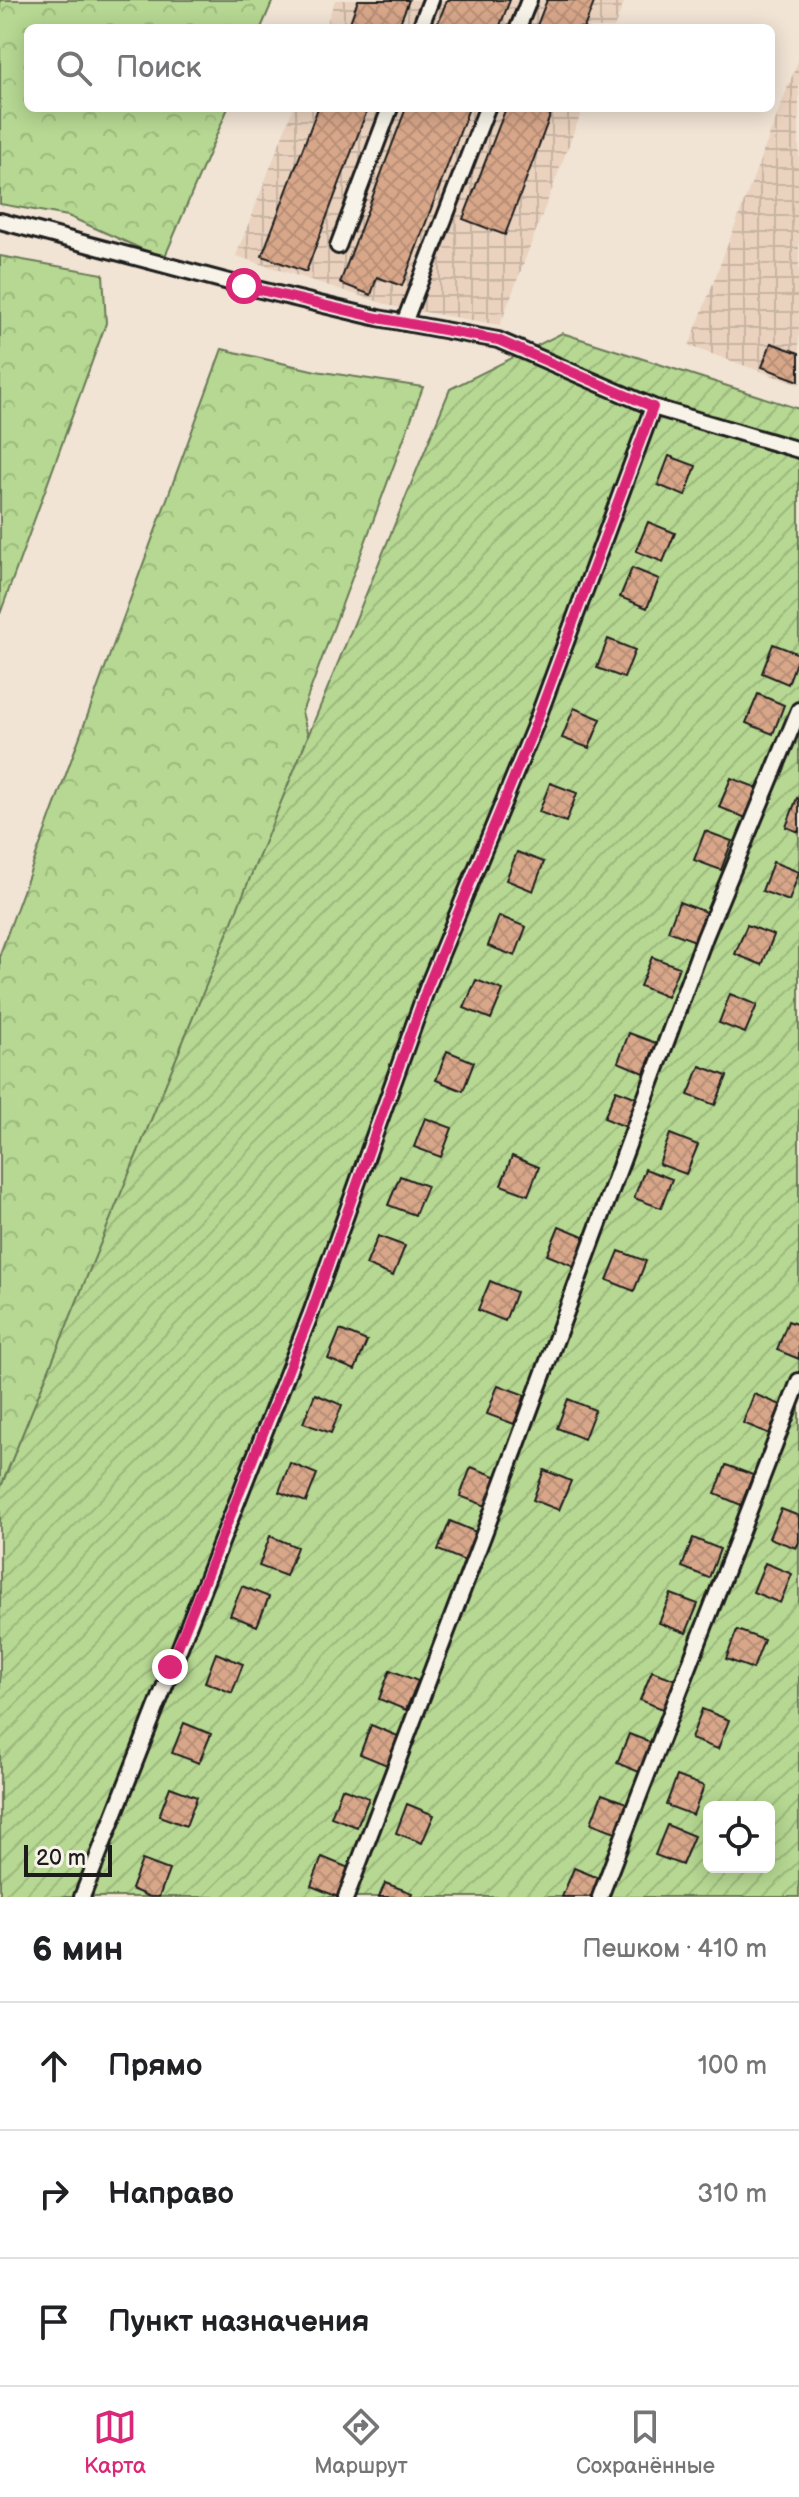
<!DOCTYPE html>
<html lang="ru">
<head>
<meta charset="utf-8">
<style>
	:root { --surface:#fff; --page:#f2f2f2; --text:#202124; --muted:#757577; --line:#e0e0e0; --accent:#db2777 }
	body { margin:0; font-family:"Balsamiq Sans",sans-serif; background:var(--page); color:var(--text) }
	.controls { position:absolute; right:24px; bottom:24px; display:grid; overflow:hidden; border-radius:12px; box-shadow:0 4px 20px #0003 }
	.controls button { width:72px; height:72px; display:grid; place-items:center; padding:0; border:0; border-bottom:2px solid var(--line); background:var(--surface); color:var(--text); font:40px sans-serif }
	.scale { position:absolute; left:24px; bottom:20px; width:88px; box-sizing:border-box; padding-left:8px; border:4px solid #1c1c1c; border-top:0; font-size:22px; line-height:28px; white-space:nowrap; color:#1c1c1c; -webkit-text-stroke:6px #f7f3e8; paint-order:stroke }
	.stop { position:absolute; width:24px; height:24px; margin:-18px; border:6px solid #db2777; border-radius:50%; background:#fff }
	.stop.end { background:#db2777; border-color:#fff; box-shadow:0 2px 8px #0008 }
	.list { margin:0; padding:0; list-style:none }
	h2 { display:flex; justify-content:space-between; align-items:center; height:104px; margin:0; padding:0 32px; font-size:34px }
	h2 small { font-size:26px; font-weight:400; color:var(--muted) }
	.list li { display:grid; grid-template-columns:52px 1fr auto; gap:24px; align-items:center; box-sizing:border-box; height:128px; padding:0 32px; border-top:2px solid var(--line) }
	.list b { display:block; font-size:30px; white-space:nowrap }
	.list em { font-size:26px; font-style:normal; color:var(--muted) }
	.icon { flex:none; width:44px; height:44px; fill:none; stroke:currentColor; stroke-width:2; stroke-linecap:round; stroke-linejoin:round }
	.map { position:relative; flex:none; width:799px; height:1897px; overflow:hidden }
	.search { position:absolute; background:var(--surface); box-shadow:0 4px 20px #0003; left:24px; right:24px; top:24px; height:88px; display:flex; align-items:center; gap:20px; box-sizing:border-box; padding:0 28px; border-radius:12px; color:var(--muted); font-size:30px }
	.sheet { height:488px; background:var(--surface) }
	nav { display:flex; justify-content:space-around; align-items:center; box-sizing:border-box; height:112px; border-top:2px solid var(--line); background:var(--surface); font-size:22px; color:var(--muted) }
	nav a { display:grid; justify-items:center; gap:4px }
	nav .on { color:var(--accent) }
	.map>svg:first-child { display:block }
</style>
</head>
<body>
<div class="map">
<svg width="799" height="1897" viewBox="0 0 799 1897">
	<defs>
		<pattern id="industrial-grid" width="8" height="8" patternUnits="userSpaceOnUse" patternTransform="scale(2)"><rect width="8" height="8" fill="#ead2be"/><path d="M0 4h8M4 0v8" fill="none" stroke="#c8b4a3"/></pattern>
		<pattern id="forest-crowns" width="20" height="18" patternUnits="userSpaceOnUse" patternTransform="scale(2)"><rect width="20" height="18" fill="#b6d892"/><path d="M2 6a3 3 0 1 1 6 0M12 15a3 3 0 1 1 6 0" fill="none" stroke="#9cb97d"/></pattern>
		<pattern id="garden-furrows" width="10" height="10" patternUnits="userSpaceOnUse" patternTransform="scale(2)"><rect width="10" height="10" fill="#b6d892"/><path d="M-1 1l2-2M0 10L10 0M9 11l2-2" fill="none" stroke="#9cb97d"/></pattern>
		<pattern id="building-cross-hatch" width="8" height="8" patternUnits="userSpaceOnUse" patternTransform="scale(2)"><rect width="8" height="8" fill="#d8a78a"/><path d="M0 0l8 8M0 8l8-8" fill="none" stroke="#b98f76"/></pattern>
	</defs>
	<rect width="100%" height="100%" fill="#f1e4d5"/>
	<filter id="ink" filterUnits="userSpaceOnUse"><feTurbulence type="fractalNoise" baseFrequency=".0125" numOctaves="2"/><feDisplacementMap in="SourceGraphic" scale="16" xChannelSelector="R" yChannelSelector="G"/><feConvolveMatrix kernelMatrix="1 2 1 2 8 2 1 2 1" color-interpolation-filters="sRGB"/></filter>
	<g filter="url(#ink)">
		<path fill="url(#industrial-grid)" d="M335,0H625L614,28H325Z
			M799,58V385L689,346Z
			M293,108H583L500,325L395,307L236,256Z"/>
		<path fill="url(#forest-crowns)" stroke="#697a57" stroke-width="2" d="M0,0H273L261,28H28V108H228L164,259L68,216L0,204Z
			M0,256L103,274L106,323L0,614Z
			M222,349L316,371L423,387L302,712L317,771L0,1540V954Z"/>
		<path fill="url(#garden-furrows)" stroke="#697a57" stroke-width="2" fill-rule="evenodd" d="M562,333L799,409V1897H0V1489L450,389ZM709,1807H769V1867H709Z"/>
		<path fill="url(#building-cross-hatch)" stroke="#1c1c1c" stroke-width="2" d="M358,0H409L398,28H348Z
			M447,0H510L499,28H436Z
			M547,0H595L584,28H536Z
			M318,108H368L306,272L262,256Z
			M406,108H469L402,286L377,277L371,295L340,283Z
			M506,108H553L505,235L463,219Z
			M771,343L799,353V381L762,367Z
			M669,456L696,466L685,496L658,485Z
			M648,522L675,533L663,562L636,551Z
			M632,568L659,579L647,608L620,597Z
			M608,639L635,650L624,678L597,668Z
			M773,644L799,654L788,684L762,673Z
			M758,694L784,705L773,734L746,723Z
			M574,708L601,719L589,748L562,738Z
			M731,778L758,788L746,818L719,807Z
			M550,783L577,793L566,822L539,812Z
			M797,798L799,799V832L786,827Z
			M705,831L732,841L721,870L694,860Z
			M517,852L544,862L533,891L506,880Z
			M773,862L799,872L789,901L762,891Z
			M679,902L706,912L695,941L668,931Z
			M499,916L526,927L515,956L488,946Z
			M747,925L774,935L762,965L735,954Z
			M652,957L679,967L667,997L640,986Z
			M476,980L503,990L491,1019L464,1008Z
			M730,994L757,1005L745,1033L719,1023Z
			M629,1033L656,1043L644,1073L618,1062Z
			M447,1051L474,1062L463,1091L436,1080Z
			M700,1066L727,1076L715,1105L688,1095Z
			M616,1090L643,1100L631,1129L604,1118Z
			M425,1118L452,1128L441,1157L414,1147Z
			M670,1134L698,1145L686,1174L659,1164Z
			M512,1156L539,1167L528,1195L501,1185Z
			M645,1169L672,1179L661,1208L634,1198Z
			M400,1176L427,1186L415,1215L388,1205Z
			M559,1226L586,1237L574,1266L547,1255Z
			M378,1236L405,1246L393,1276L366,1265Z
			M619,1251L646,1261L634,1291L607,1280Z
			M490,1281L516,1292L505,1321L478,1310Z
			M788,1321L799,1325V1359L777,1350Z
			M340,1330L367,1341L355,1370L328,1359Z
			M498,1385L525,1395L514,1424L487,1414Z
			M315,1394L342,1405L331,1433L303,1423Z
			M754,1394L781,1405L770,1434L743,1423Z
			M568,1399L595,1410L584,1439L557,1428Z
			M290,1463L317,1474L306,1502L279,1492Z
			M726,1465L753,1475L741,1505L715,1494Z
			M471,1467L498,1477L486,1506L460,1496Z
			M544,1470L571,1481L559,1510L533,1500Z
			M781,1509L799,1516V1542L796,1548L769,1538Z
			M450,1521L476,1532L465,1561L438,1550Z
			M270,1536L297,1547L286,1576L259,1566Z
			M693,1538L720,1549L709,1578L682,1567Z
			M765,1563L792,1574L780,1603L753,1592Z
			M242,1586L269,1597L257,1626L230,1615Z
			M671,1594L698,1604L686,1633L659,1623Z
			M737,1630L764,1640L753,1669L726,1659Z
			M216,1653L243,1664L232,1693L205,1682Z
			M390,1670L418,1681L406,1710L379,1699Z
			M652,1671L679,1681L668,1711L640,1700Z
			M702,1709L729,1720L718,1749L691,1739Z
			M184,1723L211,1734L199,1763L172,1753Z
			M371,1725L398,1736L387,1765L360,1754Z
			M629,1734L655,1744L644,1774L617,1763Z
			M677,1776L704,1786L693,1815L666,1805Z
			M170,1787L197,1797L186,1826L159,1816Z
			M342,1788L369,1798L357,1827L331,1817Z
			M602,1794L629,1804L618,1833L591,1823Z
			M407,1804L434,1815L422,1843L396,1833Z
			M667,1825L694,1836L682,1865L655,1855Z
			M322,1857L349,1868L338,1897L311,1886Z
			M142,1860L169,1870L159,1897H150L131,1889Z
			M574,1868L601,1879L593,1897H562Z
			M385,1883L412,1893L410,1897H379Z"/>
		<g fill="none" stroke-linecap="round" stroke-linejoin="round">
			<g stroke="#1c1c1c" stroke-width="20">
				<path id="lane" d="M420,28L431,0
					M518,28L529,0
					M0,221L244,286L378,318L498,340L653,407L799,450
					M338,246L390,108
					M404,323L487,108
					M82,1897L311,1313L427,988L534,728L653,407
					M346,1897L485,1531L705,937L799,710
					M600,1897L799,1381"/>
			</g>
			<use href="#lane" stroke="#f7f3e8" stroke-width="14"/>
		</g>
	</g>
	<g fill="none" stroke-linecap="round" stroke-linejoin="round" filter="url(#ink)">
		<path stroke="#db2777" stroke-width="10" d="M170,1667L311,1313L427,988L534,728L653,407L498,340L378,318L244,286"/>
	</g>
</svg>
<div class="controls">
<button><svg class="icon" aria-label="locate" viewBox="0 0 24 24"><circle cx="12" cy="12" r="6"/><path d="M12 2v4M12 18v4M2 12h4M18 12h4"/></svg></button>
</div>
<div class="scale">20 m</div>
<div class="stop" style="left:244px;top:286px"></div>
<div class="stop end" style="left:170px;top:1667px"></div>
<div class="search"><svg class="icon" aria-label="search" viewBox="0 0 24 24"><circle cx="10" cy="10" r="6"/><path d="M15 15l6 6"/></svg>Поиск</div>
</div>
<section class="sheet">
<h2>6 мин<small>Пешком · 410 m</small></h2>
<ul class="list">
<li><svg class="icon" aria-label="ahead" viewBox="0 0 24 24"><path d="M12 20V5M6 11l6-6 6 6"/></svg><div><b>Прямо</b></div><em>100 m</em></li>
<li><svg class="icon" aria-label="right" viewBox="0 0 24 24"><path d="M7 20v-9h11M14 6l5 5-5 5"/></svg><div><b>Направо</b></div><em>310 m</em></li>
<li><svg class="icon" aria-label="arrive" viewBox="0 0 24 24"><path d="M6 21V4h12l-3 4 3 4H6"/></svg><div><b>Пункт назначения</b></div></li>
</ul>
</section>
<nav>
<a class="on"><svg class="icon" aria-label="map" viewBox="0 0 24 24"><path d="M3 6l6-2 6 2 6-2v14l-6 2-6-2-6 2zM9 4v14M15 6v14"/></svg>Карта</a>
<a><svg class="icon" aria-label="directions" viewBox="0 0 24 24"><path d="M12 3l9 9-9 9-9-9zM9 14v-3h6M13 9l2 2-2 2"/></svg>Маршрут</a>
<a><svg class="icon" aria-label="saved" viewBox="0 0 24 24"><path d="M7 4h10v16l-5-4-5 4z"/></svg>Сохранённые</a>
</nav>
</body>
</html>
